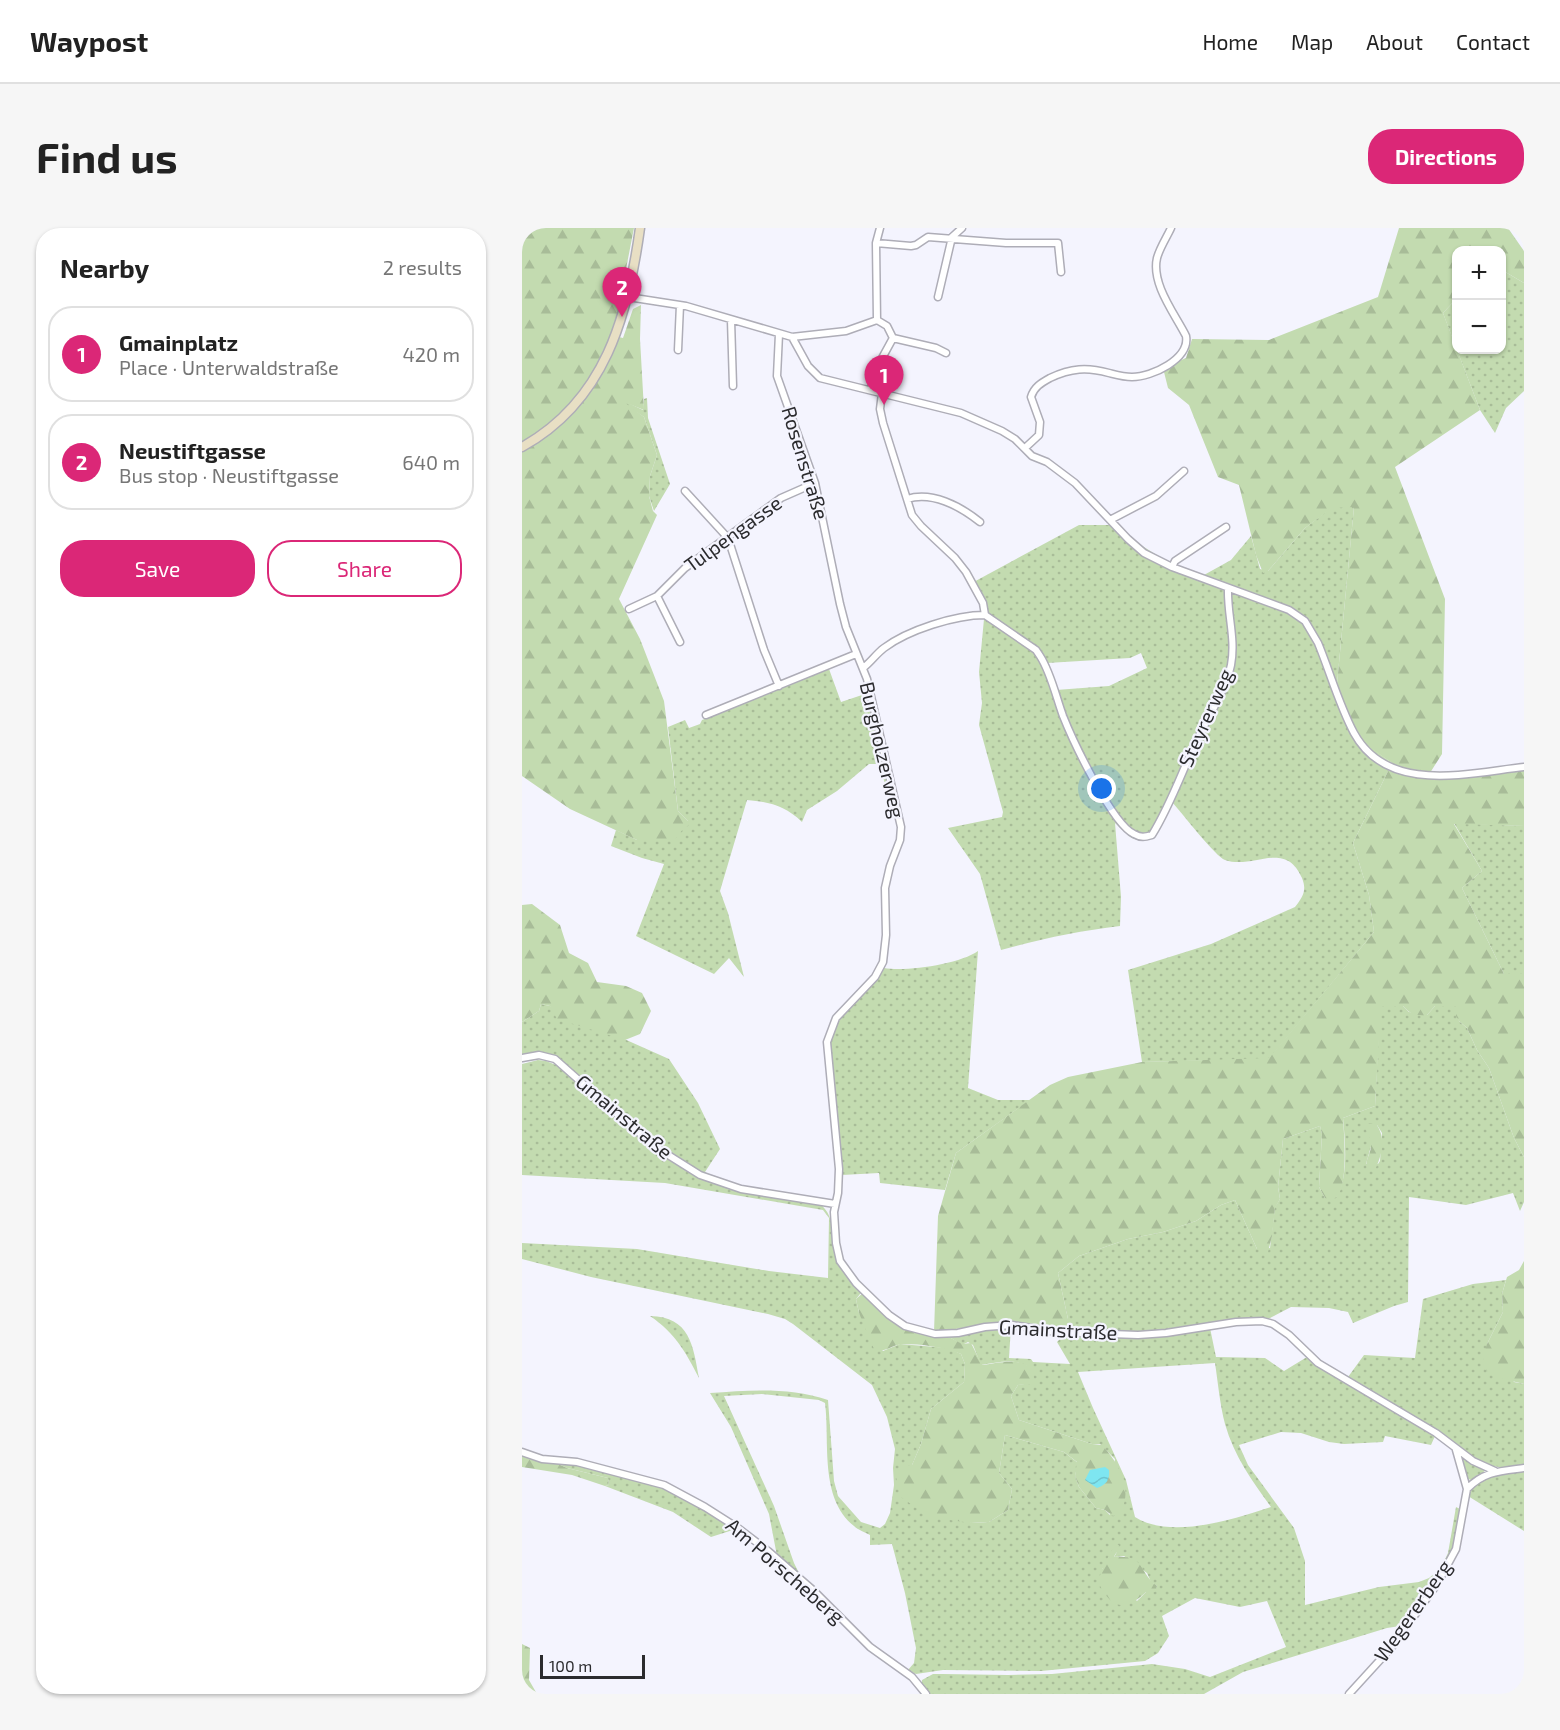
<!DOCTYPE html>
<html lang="en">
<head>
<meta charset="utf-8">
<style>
	:root { --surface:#fff; --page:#f6f6f6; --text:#222; --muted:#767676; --line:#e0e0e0; --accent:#db2777 }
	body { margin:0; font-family:"Exo 2",sans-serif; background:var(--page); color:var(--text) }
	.controls { position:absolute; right:18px; top:18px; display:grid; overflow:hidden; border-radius:12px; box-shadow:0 2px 4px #0004 }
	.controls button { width:54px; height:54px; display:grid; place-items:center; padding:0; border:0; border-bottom:2px solid var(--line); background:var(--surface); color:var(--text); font:30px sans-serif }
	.scale { position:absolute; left:18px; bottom:15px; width:105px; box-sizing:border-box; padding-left:6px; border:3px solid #2b2b2e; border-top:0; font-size:16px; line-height:21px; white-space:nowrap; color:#2b2b2e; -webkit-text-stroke:4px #f4f4fe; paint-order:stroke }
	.you { position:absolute; left:580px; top:561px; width:21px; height:21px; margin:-15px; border:4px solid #fff; border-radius:50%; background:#1a73e8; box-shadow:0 0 0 9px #1a73e833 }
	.badge { display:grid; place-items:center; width:39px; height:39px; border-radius:50%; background:var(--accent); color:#fff; font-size:20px; font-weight:700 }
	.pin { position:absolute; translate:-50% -50px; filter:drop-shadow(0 2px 3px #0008) }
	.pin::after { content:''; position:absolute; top:32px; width:21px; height:18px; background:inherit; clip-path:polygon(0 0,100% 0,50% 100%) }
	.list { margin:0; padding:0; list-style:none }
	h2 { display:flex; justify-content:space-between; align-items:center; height:78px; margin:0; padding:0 24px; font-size:26px }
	h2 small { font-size:20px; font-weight:400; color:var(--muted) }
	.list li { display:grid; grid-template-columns:39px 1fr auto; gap:18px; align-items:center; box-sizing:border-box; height:96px; margin:0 12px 12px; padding:0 12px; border:2px solid var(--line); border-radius:24px }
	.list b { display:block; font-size:22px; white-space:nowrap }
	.list p { margin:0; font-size:20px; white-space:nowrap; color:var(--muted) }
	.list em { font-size:20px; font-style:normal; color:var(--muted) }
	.actions { display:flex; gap:12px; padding:18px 24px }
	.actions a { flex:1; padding:14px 0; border:2px solid var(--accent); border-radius:24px; text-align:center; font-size:21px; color:var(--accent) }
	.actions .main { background:var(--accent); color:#fff }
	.map { position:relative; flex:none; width:1002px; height:1466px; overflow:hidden; border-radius:24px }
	header { display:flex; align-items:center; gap:36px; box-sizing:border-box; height:84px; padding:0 30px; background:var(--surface); border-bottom:2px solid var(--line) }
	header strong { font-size:28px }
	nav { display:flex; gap:33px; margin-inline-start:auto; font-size:21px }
	.intro { display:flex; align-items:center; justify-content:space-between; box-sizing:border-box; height:144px; padding:0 36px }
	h1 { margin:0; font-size:42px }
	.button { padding:15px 27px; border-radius:24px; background:var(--accent); color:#fff; font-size:21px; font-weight:700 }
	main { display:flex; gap:36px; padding:0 36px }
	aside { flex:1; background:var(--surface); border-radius:24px; box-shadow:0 2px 4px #0004 }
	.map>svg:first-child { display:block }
</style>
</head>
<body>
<header>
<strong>Waypost</strong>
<nav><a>Home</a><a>Map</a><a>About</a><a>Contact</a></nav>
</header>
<div class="intro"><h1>Find us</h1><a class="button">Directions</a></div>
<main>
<aside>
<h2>Nearby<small>2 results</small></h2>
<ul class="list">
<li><span class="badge">1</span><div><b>Gmainplatz</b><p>Place · Unterwaldstraße</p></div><em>420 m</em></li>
<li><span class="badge">2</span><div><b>Neustiftgasse</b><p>Bus stop · Neustiftgasse</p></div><em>640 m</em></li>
</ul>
<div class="actions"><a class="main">Save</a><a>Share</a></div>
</aside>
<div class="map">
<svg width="1002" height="1466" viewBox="0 0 1002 1466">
	<defs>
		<pattern id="grass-dots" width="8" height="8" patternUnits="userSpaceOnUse" patternTransform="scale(1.5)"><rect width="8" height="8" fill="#c3dbb0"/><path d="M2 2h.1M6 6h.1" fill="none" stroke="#a8bc98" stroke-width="1.8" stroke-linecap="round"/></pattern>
		<pattern id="forest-firs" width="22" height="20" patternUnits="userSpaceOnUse" patternTransform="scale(1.5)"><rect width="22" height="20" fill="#c3dbb0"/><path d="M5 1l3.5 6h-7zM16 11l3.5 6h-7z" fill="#a8bc98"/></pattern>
		<pattern id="water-waves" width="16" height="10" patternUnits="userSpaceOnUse" patternTransform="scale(1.5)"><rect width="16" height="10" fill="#7ee6f1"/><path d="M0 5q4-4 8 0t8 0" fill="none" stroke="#6dc5cf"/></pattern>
	</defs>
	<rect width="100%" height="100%" fill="#f4f4fe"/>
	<path fill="url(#grass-dots)" fill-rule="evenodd" d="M980,42L1002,55V163L984,180L973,205L958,182L935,122H980Z
		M934,71V120L921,85Z
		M125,170L126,190L148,256L132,283L127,268L128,248L135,227L122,189L102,176V173L121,182L122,171Z
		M810,279H832L814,466L833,508L870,535L831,615L847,667L852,704L747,831L620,834L606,742L689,716L773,679C781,669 785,662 780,650C763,611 732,642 703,632C694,629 659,584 650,574L632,609C610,617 608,608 593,595L599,669L598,698C557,703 518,711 479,722L458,646L426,600L480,589L481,584L457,497L460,475L457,444L462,391L458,375L448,356L557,297H596C626,326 644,333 682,347L709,332L729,308L738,341L746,343L783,300ZM619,425L625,440L587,458L534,462L525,435L608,430Z
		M307,441L319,474L346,465L375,591L376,599L357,536H347L315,563L285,582L280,594C263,578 248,574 225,572L198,663L206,685L222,749L207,730L192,746L114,708L142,636L120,630L89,618L94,602L115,612L166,593L156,583L146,499L163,492L167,500L178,496L180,492Z
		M932,595L1002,598V746H982L940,660L960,643Z
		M456,723L446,860L476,872H508L434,925L423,962L358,955L357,945L320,947L308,816C314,783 345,767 362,740C384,744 438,736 456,723Z
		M19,776L28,778L147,831L176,875L198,921L183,944L193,950C133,926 80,870 32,827L20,824L0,827V794L17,783Z
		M858,778H881L887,784L905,787L913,778H935L937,793L945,800L955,822L967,840L992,910L1002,929V974L998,983L991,965L944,977L887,969L886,1074L872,1078L831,1095L826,1084L807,1080L769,1079L744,1092L719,1091L626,1104L546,1102L522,1100L546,1091L536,1045L557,1028L606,1011L641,1004L674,993L699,977L713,972L735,1021L748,1020L753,979L758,971L756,959L761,911L798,898L800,906L797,959L803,970L814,969C827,951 823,912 821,890L853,878ZM855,897L860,905L858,933L856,936H844Z
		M16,832L24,833L34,837L136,923L173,947L192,956L227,964L297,975C317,991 306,1010 315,1032C321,1045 331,1054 342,1064L338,1066L334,1071L337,1085L361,1123L378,1116L426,1120L439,1126L443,1136L442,1154L409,1181L399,1216L390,1237L449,1295L467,1294L486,1282L490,1261L477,1245L483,1207L542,1224L556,1235L553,1248L557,1259L574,1280L583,1282L588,1287L593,1231L578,1216H570L497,1192L489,1168L496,1157L509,1155L505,1138C491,1130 475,1135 459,1137L451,1117L446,1114L440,1117L429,1110L422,1109C445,1106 466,1100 489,1098L487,1130L509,1131L511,1134L548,1136L535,1114L543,1106L627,1109L688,1100L694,1129L743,1130L762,1143L785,1129L823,1155L913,1208L909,1217L863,1208L861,1214L822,1216L807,1214L779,1205L759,1204L717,1217L726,1237L772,1300L783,1333V1377L857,1359L897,1354L907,1350L919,1340L926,1325L934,1279L938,1281C935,1299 930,1346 910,1352V1357L880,1400L878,1398L865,1400L721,1444L682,1466H407L400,1455V1452L411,1446H420L486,1447L530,1446L630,1436L663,1441L688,1449L764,1419L745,1373L718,1379L673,1370L640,1388L647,1408L636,1425L623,1433L519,1443L421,1442L394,1446L386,1442L392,1435L394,1420L383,1365L370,1316L348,1317V1307C343,1304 336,1302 332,1298C297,1270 308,1214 303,1175L297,1172L240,1166L202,1168L252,1278L272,1335L279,1349L255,1328L247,1286L209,1199L188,1165C228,1162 268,1159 306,1172L312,1253L316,1268L339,1294L358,1300L363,1296L368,1285L372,1257L371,1240L373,1221L365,1189L350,1157L271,1096L263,1091L246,1086L69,1049L0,1031V1015L115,1021L247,1043L306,1050L307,990L301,982L143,955L0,947V836ZM693,1135C696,1155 698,1177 703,1196C712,1228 730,1253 749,1279C712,1291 649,1312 613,1289L604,1252L571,1180L556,1144ZM595,1324L592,1329L602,1328L625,1345L629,1354L635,1358L632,1364H624L615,1373L580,1341Z
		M984,1052L980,1066L981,1084L965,1116L992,1154L1002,1156V1238L983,1240L971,1238L958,1234L946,1227L909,1199L826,1149L842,1127L893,1130L901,1071L951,1056Z
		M128,1088C168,1089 171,1117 177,1150C163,1123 154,1106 128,1088Z
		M940,1230L964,1242L963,1243L949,1252L946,1251Z
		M32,1234L67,1240L144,1261L214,1301L189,1309L151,1284L83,1258L87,1257L86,1250L45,1240Z
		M1002,1242V1303L946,1268C956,1246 981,1245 1002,1242Z"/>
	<path fill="url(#forest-firs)" d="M0,0H112L95,87L89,107L101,110L111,81L119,77L118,111L122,182L102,174L122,189L135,227L128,248L127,268L131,283L135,287L97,371L118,411L142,473L156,583L166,593L167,597L161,601L152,613L115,612L48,581L0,548Z
		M877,0H986L1002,23V55L980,42V22H934V71L921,85L958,182L873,239L923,371L920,526L906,548L1002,539V598L932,596L960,643L940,660L982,746H1002V929L992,910L967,840L955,822L945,800L937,793L934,788L935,778H913L905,787C894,788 888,786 881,778H859L853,878L821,890C822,905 827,962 813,970C810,972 806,971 803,970L797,959L800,906L798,898L761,911L756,959L758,971L753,980L750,1008L746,1024H740L735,1021L713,972L699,977L674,993L641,1004L606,1011L557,1028L536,1045L546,1091V1098L544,1100H522L484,1094L412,1104L416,988L434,925L528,857L546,849L620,834L747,830L852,704L847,667L831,615L870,535L833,509L814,466L832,279L810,280L783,300L746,343L741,345L734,327L717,257L696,249L667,177L646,160L641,140L664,130L670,111L747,112L856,69Z
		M10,676L38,697L47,725L66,735L75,754L104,758L120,765L129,783L118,806L103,812L35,791L28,778L19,776L17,783L0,794V677Z
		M847,895L855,897C864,911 860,927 853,942L845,941C842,932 850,925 849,915C849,910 845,906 844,901Z
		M1002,1033V1156L973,1149L963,1141L961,1129L965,1116L981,1084L980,1066L985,1049L997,1042Z
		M342,1064L382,1101L403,1107L429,1110L440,1116L449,1115L460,1137C476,1135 513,1125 512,1153L509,1156L496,1157L489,1168L497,1192L570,1216L580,1217C597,1236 612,1260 598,1285L591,1288L583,1282L574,1280L557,1259L553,1248L555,1234L542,1224L483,1207L477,1245L490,1261L486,1282L467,1294L449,1295L407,1289L379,1269L374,1249L379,1239L390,1237L399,1216L409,1181L442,1154L443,1136L439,1126C422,1119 399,1116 381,1116C368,1117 366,1125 352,1121L337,1085L334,1071Z
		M0,1220L45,1240L86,1250L87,1257L83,1258L50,1247L0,1239Z
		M593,1316L597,1317L592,1329C624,1326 616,1344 635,1358L633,1364H624C602,1385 589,1380 576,1354L580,1341Z
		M0,1416L8,1420L7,1452L15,1466H0Z"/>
	<path fill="url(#water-waves)" d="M583,1239L587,1242C588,1252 584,1257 575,1260L563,1252L568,1242Z"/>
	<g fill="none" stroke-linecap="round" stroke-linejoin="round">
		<g stroke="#aeadb7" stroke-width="9">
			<path id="street" d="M430,9L440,0
				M354,15L389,18L394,17L406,9L484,15H536L539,44
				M106,69L164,78L270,109L324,103L355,92
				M416,69L430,9
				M209,92L211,158
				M355,92L354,15L358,0
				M257,106L255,148L293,255L318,376L324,399L345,451L379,599L378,612L368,638L363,660L364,707L361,734L353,749L314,790L305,814L317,941L316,965L312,984L314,1015L318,1033L334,1055L367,1087L383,1098L413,1106L436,1105L463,1099L490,1097L534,1104L616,1107L644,1105L714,1094L740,1093L751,1096L767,1107L796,1135L914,1205L951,1233L973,1243
				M270,109L286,138L298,150L439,185L480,203L493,211L510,228L525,234L553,255L606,311L622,325L650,339L767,382L783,393L796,415C808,444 817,477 832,505C866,567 946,545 1002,539
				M371,110L414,120L424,125
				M156,122L158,77
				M349,162L353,143L371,110L365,98L355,92
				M360,165L358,181L361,195L390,287L399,298L433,330L444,344L461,375L463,387
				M503,220L517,207L518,194L509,169C512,159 519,155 528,150C549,140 565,139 587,145C595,147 602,149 610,149C630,149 668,131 664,108C653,86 629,56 635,30C638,19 645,9 649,0
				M163,263L206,310L242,422L257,458
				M385,271C410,263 438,278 458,294
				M588,292L634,268L662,243
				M650,339L653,333L704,299
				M135,368L158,414
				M107,381L135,368L163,340L259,270L293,255
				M463,387L514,422L518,428C529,445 534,469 541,488C551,513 590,596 612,606C619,610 623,609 630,607C648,578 659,546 673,516C685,490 703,465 709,437C714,411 705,386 706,360
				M341,440C349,434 354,426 362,420C386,402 433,387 463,387
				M184,487L334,426
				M0,830L17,827L33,831L112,901L143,925L178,947L219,961L313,976
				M0,1224L20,1231L55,1234L142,1257L183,1279L216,1300L246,1323L292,1363L348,1419L390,1449L404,1466
				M945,1261C962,1243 979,1243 1002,1240
				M827,1466L869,1420L915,1356L934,1321L945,1261L934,1222"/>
		</g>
		<g stroke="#aeadb7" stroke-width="11">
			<path id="secondary" d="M0,219C83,173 106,88 118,0"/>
		</g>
		<use href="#street" stroke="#fff" stroke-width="6"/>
		<use href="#secondary" stroke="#e8dfc4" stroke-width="8"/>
	</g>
	<g text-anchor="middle" stroke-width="4.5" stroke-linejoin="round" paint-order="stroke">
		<g font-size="20" fill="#2b2b2e" stroke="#f4f4fe">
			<text transform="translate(283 235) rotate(73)" y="7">Rosenstraße</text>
			<text transform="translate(211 306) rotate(-36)" y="7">Tulpengasse</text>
			<text transform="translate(684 490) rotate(-66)" y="7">Steyrerweg</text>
			<text transform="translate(360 522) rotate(77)" y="7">Burgholzerweg</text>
			<text transform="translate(102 889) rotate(40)" y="7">Gmainstraße</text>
			<text transform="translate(536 1102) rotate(3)" y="7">Gmainstraße</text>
			<text transform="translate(263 1343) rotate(41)" y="7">Am Porscheberg</text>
			<text transform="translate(891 1383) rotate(-55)" y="7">Wegererberg</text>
		</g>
	</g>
</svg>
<div class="controls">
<button>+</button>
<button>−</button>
</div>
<div class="scale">100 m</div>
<div class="you"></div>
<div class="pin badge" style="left:362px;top:177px">1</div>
<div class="pin badge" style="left:100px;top:89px">2</div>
</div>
</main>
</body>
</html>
